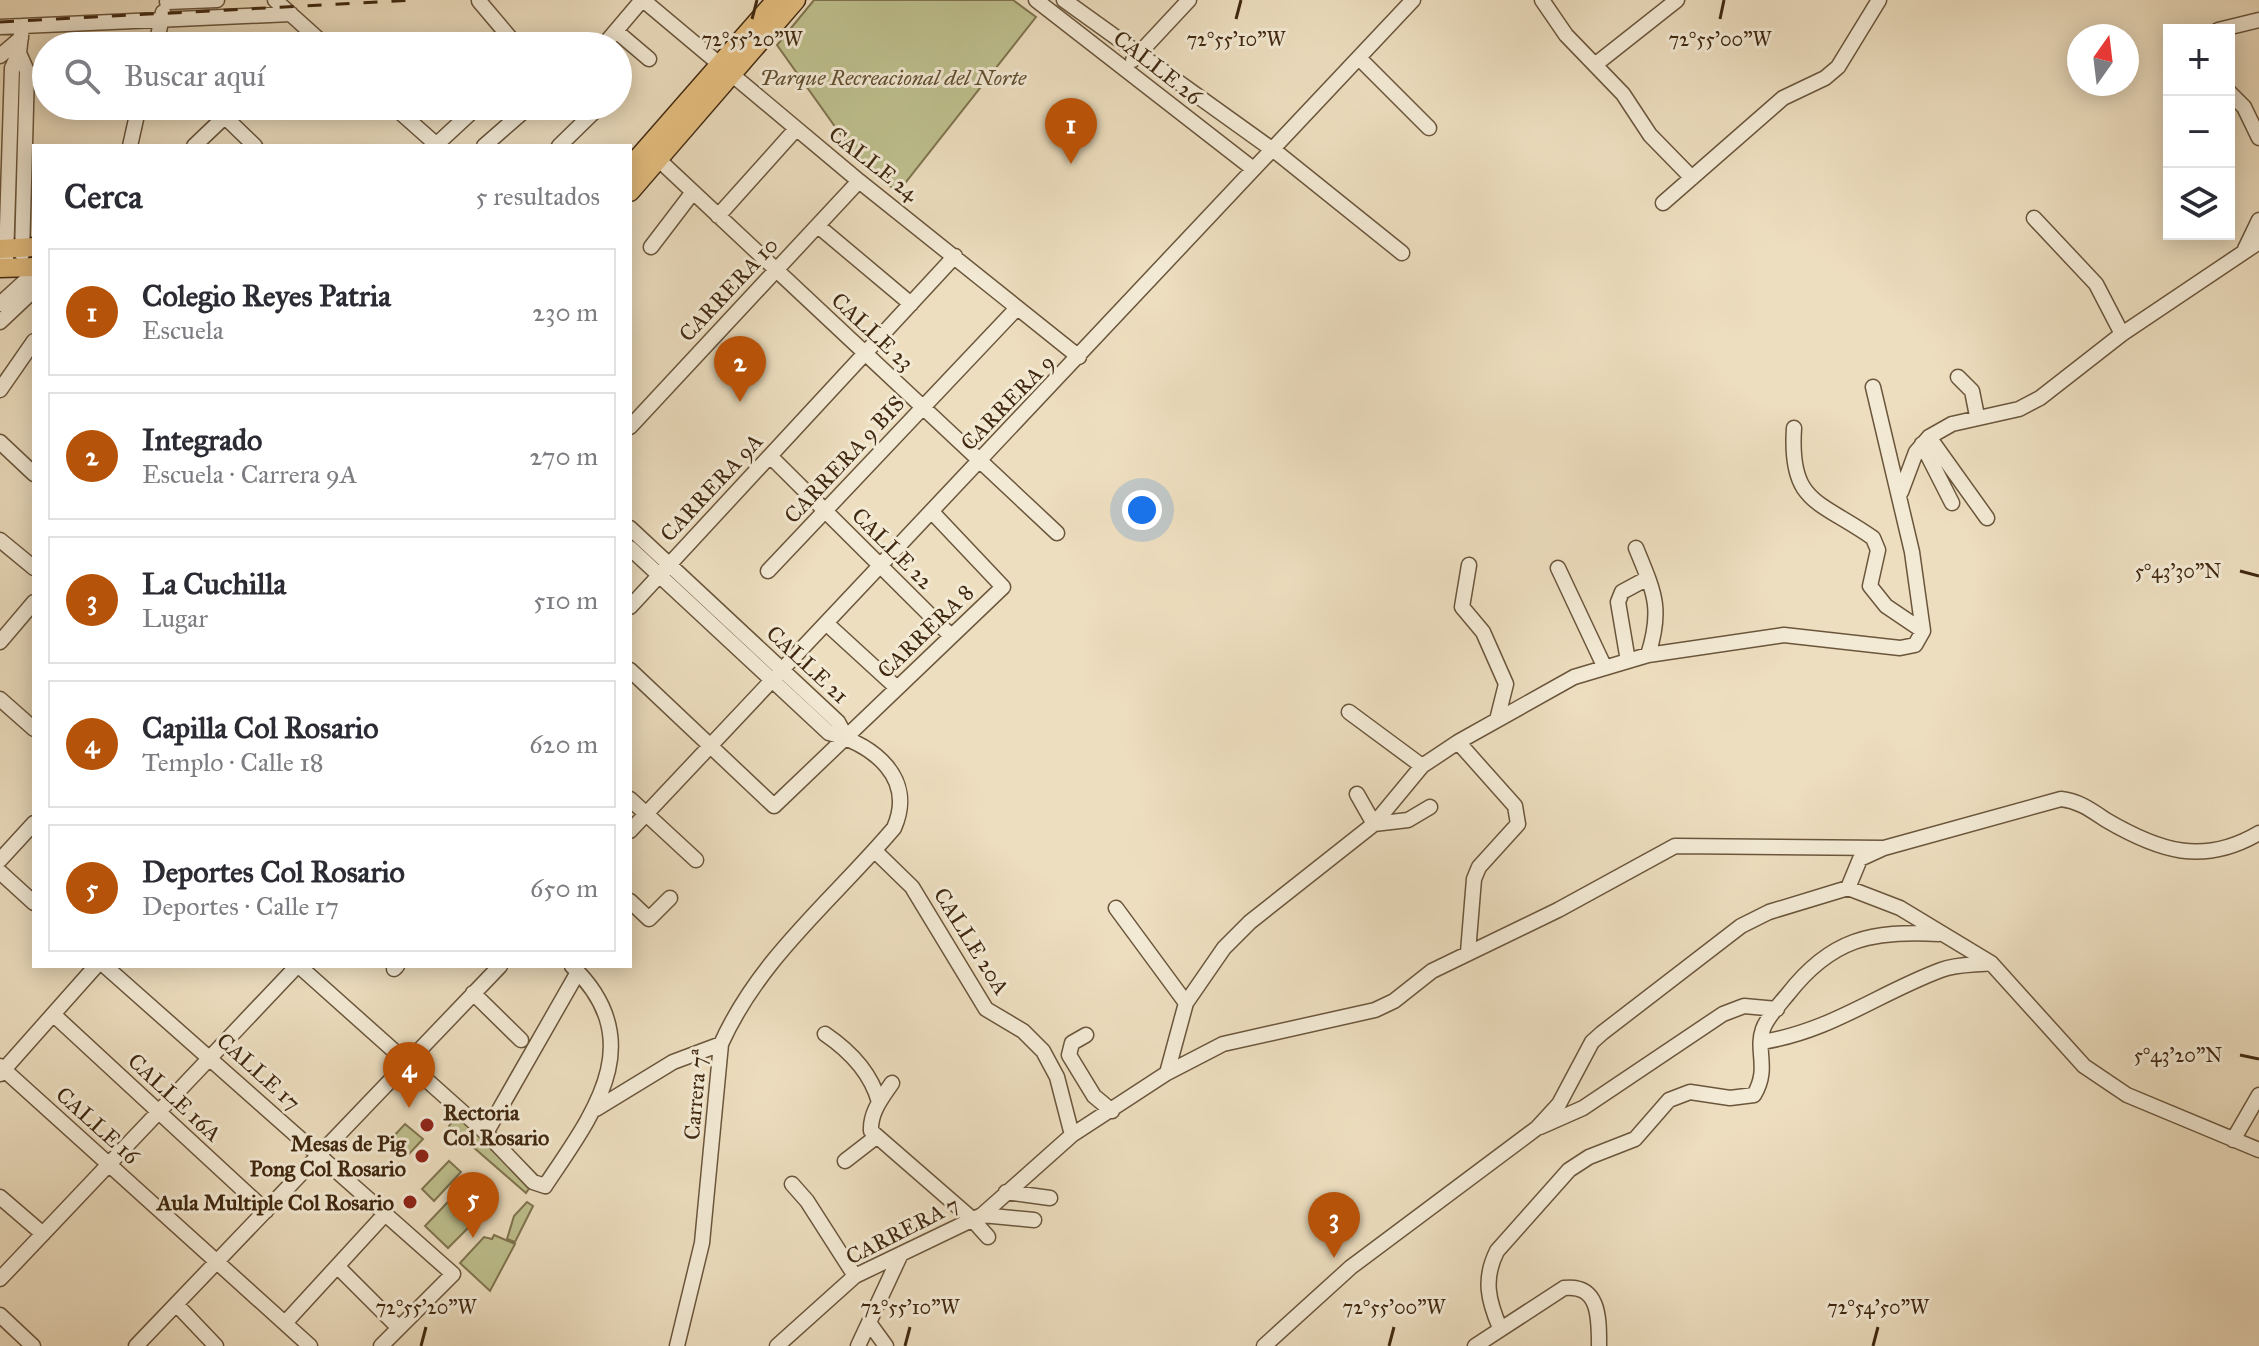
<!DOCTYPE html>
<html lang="es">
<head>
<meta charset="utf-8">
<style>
	:root { --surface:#fff; --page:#f7f7f7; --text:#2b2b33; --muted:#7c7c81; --line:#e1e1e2; --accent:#b45309 }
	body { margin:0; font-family:"IM FELL Great Primer",serif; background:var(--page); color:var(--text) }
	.controls { position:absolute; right:24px; top:24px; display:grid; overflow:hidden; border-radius:0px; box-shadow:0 4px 20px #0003 }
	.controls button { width:72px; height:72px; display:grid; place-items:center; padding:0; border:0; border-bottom:2px solid var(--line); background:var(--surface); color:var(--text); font:40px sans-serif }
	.compass { position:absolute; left:2067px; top:24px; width:72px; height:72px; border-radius:50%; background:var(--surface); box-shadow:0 4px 20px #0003; rotate:14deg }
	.you { position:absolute; left:1142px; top:510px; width:28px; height:28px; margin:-20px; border:6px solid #fff; border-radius:50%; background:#1a73e8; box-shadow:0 0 0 12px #1a73e833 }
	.badge { display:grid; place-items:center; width:52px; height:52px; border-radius:50%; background:var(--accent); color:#fff; font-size:26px; font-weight:700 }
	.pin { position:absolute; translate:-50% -66px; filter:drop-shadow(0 2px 4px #0008) }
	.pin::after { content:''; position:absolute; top:42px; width:28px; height:24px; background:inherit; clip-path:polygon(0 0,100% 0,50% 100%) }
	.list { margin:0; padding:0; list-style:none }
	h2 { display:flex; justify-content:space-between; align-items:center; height:104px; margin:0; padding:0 32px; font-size:34px }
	h2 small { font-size:26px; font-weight:400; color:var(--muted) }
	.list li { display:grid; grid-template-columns:52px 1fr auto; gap:24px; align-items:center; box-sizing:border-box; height:128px; margin:0 16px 16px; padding:0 16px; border:2px solid var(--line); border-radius:0px }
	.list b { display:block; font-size:30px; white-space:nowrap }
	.list p { margin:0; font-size:26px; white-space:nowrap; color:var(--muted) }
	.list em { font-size:26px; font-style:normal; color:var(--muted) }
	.icon { flex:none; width:44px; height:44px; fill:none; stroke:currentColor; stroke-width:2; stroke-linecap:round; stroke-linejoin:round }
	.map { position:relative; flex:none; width:2259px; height:1346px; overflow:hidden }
	.search { position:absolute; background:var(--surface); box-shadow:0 4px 20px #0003; left:32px; top:32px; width:600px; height:88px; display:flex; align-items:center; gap:20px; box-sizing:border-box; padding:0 28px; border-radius:44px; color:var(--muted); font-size:30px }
	.panel { position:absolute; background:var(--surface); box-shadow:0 4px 20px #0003; left:32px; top:144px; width:600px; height:824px; border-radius:0px }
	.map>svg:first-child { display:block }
</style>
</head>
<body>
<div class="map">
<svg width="2259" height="1346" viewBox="0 0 2259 1346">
	<rect width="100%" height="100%" fill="#eddebf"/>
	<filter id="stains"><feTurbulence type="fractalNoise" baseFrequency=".0025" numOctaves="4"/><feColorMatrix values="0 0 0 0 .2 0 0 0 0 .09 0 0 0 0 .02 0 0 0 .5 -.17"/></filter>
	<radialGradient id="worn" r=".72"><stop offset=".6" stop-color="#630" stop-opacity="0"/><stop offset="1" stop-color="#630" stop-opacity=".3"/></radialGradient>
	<path fill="#bec08e" stroke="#7f744f" stroke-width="2" d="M814,0H1013L1036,17L898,192L863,166L777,45Z
		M458,1114L532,1184L526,1193L449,1126Z
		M405,1124L423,1139L409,1154L391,1139Z
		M449,1161L461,1172L434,1201L422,1189Z
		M467,1182L483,1196L472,1224L448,1248L425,1226Z
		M527,1202L533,1206L515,1242L507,1239L514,1216Z
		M494,1235L515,1244L490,1291L460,1263L484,1237L492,1239Z"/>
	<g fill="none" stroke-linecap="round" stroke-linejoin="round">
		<g stroke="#6b563c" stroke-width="17">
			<path id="minor" d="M275,0L326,46
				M643,0L859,181L1079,357
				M1036,0L1252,168
				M1064,0L1280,155L1402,253
				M1542,0L1566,35L1623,94L1650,135L1692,178
				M479,1L517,46
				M167,2L217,0
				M0,27L291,14
				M2218,30L2259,20
				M616,31L649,59
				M156,46L163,12
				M297,46L311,33
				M603,46L642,0
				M19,53L27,71L22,254
				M0,56L21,38
				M1359,58L1429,128
				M1133,60L1189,0
				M1596,64L1677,0
				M2229,92L2244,107L2259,138
				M393,106L438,146
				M225,117L255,146
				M437,144L478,106
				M130,146L139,106
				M194,146L236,106
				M484,146L524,111
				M559,146L597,109L594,106
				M659,160L1057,533
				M1663,203L1783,98L1825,78L1838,67L1879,0
				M718,216L796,129
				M2034,218L2096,284L2122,334
				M818,226L911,304
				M651,247L693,192
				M2245,249L2259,220
				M6,259L12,68L19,53L22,26
				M0,304L34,273
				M0,322L34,290
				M1958,377L1972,391L1977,416
				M0,390L34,341
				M630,427L859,181
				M1794,428C1789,504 1819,500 1873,538L1878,550L1870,586L1886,606L1923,631
				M1929,437L1987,518
				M0,442L34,474
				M1922,444L1952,503
				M770,456L951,636
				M1901,492L1916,452L1929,437L1952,424L2019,409L2040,398L2122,334L2259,242
				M630,528L838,722L846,737
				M0,540L34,568
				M630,548L829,733C874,745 916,778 894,828C834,899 760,957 721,1044L702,1243L677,1346
				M1636,548C1654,592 1663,608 1648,655
				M1469,565L1462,607L1483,632L1506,684L1497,720
				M1558,568L1605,668
				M768,571L1017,308
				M630,607L955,256
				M826,623L897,688
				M0,642L34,602
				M1628,661L1618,602L1622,592L1648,578
				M630,670L774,806L1003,587L932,512
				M0,699L34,729
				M1349,712L1422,766
				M1458,742L1515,806L1518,824L1479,867L1474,879L1468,952
				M1357,794L1374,824L1408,820L1430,807
				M630,799L696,860
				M630,831L1413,0
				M875,851L912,887L986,1009L1023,1031L1043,1051L1057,1077L1072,1135
				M0,860L34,823
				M0,872L34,903
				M1848,888L1860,859L1884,848L2061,799C2079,801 2091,810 2106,820C2159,851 2203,866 2259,833
				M630,901L649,919L670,898
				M1116,908L1186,1003
				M105,966L453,1274L381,1346
				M299,966L486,1133L533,1182L545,1186C593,1114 651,1042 572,966
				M394,969L397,966
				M473,993L521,1040
				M54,1015L266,1211
				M825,1034C850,1051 871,1073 879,1102
				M1086,1035L1072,1043L1069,1055L1094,1096L1112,1111
				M1762,1042C1831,1031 1877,994 1941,970C1956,964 1974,965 1991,963
				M0,1066L310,1346
				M1167,1073L1186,1003L1224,948L1250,922L1374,824L1422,766L1458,742L1574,677L1648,655L1784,635L1900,648L1915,645L1923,631L1912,552L1873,387
				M0,1074L96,966
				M892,1083C882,1098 870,1112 871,1131L971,1218L988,1237
				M596,1109L673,1062L721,1044
				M1540,1127L1583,1108L1723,1014L1744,1006L1777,1009
				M486,1133L578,972
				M2233,1140L2259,1095
				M845,1161L876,1137
				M792,1184L807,1201L855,1276
				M1006,1192L1050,1198
				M0,1197L43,1234
				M982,1215L1034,1220
				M338,1267L398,1327
				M0,1279L297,966
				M176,1304L216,1346
				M0,1315L33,1346
				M285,1323L386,1213
				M870,1324L886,1346
				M1500,1328C1488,1300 1483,1279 1497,1251L1569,1170L1589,1157L1635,1139L1669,1100L1690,1092L1730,1098L1754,1095C1770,1068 1755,1051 1763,1029C1767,1017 1780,1004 1788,994C1831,939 1871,930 1939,934
				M136,1346L500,966
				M777,1346L855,1276L982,1215L1072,1135L1167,1073L1223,1044L1375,1010L1394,1001L1432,971L1558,910L1675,846L1884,848
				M858,1346L900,1256
				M1264,1346L1351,1267L1537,1128L1559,1104L1592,1042L1602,1033L1741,926L1769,912L1848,888L1900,908L1991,963L2084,1066L2127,1095L2259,1150
				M1475,1346L1564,1288C1600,1284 1599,1319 1599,1346"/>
		</g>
		<g stroke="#402810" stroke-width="21">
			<path id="major" d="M630,167L776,0
				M630,192L796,0
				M0,249L34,247
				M0,268L34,267"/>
		</g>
		<use href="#minor" stroke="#f3ead5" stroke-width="14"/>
		<use href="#major" stroke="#e6bf80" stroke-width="18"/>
		<path stroke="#402810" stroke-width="3" stroke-dasharray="14 14" stroke-linecap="butt" d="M0,22L416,0"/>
	</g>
	<path fill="none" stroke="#402810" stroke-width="3" d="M752,19L757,0M1236,19L1241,0M1720,19L1724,0M2240,571L2259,576M2240,1055L2259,1059M421,1346L426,1327M905,1346L910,1327M1389,1346L1394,1327M1873,1346L1878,1327"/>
	<g fill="#8f2418" stroke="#f3ead5" stroke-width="3">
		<circle cx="427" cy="1125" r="8"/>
		<circle cx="422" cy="1156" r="8"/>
		<circle cx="410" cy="1202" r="8"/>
	</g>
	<g text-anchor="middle" stroke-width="6" stroke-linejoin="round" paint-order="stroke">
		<g font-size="22" fill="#402810" stroke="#f3ead5">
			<text transform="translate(1158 67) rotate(38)" y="8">CALLE 26</text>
			<text transform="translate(874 163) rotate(38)" y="8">CALLE 24</text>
			<text transform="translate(728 289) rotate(-47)" y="8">CARRERA 10</text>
			<text transform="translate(873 331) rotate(43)" y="8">CALLE 23</text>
			<text transform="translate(1007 402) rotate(-46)" y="8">CARRERA 9</text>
			<text transform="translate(844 459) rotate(-47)" y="8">CARRERA 9 BIS</text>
			<text transform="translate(711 487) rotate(-47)" y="8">CARRERA 9A</text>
			<text transform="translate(893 548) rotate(45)" y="8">CALLE 22</text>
			<text transform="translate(925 631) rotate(-44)" y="8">CARRERA 8</text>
			<text transform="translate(808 664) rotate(43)" y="8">CALLE 21</text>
			<text transform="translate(972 941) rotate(58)" y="8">CALLE 20A</text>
			<text transform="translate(259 1071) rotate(42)" y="8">CALLE 17</text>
			<text transform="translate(695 1094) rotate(-85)" y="8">Carrera 7ª</text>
			<text transform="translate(175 1097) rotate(43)" y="8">CALLE 16A</text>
			<text transform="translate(98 1125) rotate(42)" y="8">CALLE 16</text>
			<text transform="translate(902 1230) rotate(-27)" y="8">CARRERA 7</text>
		</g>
		<g font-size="22" font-style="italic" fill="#604e30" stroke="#f3ead5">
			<text x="893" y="85">Parque Recreacional del Norte</text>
		</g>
		<g font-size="22" font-weight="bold" fill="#402810" stroke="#f3ead5" text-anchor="end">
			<text x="443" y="1120" text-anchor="start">Rectoria<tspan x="443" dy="25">Col Rosario</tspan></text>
			<text x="406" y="1151">Mesas de Pig<tspan x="406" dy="25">Pong Col Rosario</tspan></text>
			<text x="394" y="1210">Aula Multiple Col Rosario</text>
		</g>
	</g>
	<g font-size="20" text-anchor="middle" fill="#402810" stroke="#f3ead5" stroke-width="6" stroke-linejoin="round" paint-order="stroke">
		<text x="752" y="46">72°55'20"W</text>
		<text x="1236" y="46">72°55'10"W</text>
		<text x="1720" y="46">72°55'00"W</text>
		<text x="2178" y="578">5°43'30"N</text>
		<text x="2178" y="1062">5°43'20"N</text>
		<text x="426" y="1314">72°55'20"W</text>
		<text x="910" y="1314">72°55'10"W</text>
		<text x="1394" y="1314">72°55'00"W</text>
		<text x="1878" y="1314">72°54'50"W</text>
	</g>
	<rect width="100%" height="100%" filter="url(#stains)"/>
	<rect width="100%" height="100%" fill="url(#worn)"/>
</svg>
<div class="controls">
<button>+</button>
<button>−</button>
<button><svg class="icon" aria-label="layers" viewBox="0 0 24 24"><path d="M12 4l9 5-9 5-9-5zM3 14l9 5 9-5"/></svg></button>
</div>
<svg class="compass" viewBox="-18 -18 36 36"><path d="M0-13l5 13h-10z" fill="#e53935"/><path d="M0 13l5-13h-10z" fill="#7c7c81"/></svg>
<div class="you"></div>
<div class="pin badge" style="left:1071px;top:164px">1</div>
<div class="pin badge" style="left:740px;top:402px">2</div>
<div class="pin badge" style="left:1334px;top:1258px">3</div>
<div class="pin badge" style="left:409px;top:1108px">4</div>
<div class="pin badge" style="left:473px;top:1238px">5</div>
<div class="search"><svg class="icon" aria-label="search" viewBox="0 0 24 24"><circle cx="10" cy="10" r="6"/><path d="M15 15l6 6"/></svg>Buscar aquí</div>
<section class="panel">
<h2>Cerca<small>5 resultados</small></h2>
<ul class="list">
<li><span class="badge">1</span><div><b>Colegio Reyes Patria</b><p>Escuela</p></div><em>230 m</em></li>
<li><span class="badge">2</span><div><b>Integrado</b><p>Escuela · Carrera 9A</p></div><em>270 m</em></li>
<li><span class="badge">3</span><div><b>La Cuchilla</b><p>Lugar</p></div><em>510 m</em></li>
<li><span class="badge">4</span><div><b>Capilla Col Rosario</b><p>Templo · Calle 18</p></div><em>620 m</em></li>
<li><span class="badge">5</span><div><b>Deportes Col Rosario</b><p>Deportes · Calle 17</p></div><em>650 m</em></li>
</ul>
</section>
</div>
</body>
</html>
